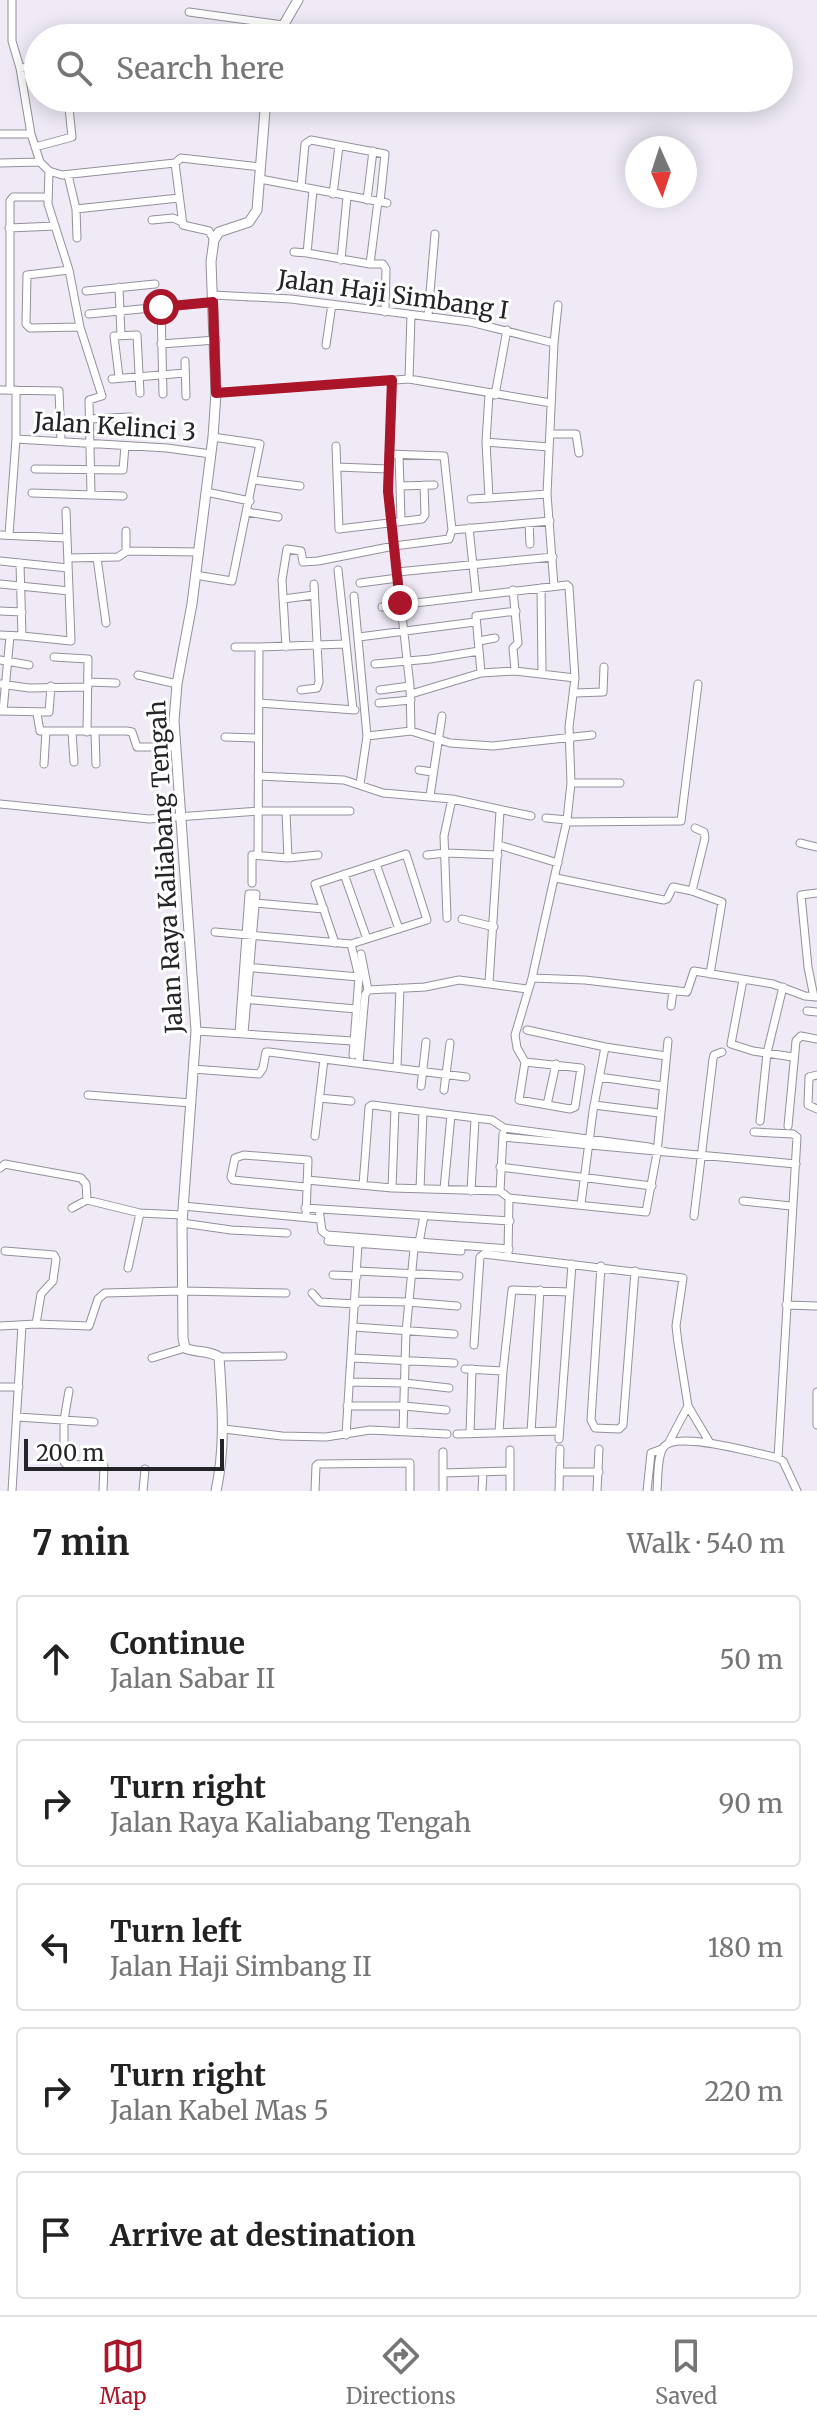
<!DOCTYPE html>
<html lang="en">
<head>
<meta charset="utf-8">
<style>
	:root { --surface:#fff; --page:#f2f2f2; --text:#222; --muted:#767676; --line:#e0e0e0; --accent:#aa1529 }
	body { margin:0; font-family:Merriweather,serif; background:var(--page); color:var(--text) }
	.compass { position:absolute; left:625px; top:136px; width:72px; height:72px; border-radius:50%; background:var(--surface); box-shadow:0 4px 20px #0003; rotate:177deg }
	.scale { position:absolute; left:24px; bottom:20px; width:200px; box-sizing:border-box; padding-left:8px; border:4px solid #252428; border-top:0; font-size:22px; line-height:28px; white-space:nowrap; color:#252428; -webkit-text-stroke:6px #fff; paint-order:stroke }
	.stop { position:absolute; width:24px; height:24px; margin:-18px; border:6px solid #aa1529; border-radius:50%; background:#fff }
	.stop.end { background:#aa1529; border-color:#fff; box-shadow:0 2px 8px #0008 }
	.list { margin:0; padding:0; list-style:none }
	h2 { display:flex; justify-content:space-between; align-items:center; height:104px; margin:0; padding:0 32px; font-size:34px }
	h2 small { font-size:26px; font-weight:400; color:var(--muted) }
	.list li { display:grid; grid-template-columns:52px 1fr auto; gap:24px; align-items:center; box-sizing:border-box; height:128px; margin:0 16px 16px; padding:0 16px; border:2px solid var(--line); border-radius:8px }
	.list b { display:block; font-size:30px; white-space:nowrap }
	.list p { margin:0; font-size:26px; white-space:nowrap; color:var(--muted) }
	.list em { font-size:26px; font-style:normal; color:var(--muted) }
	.icon { flex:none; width:44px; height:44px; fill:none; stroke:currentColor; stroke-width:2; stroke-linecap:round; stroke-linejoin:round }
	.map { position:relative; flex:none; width:817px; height:1491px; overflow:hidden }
	.search { position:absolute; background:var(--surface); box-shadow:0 4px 20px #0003; left:24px; right:24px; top:24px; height:88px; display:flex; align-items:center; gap:20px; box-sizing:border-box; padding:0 28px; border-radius:44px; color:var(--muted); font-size:30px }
	.sheet { height:824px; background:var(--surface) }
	nav { display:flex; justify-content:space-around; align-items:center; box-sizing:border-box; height:112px; border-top:2px solid var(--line); background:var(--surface); font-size:22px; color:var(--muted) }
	nav a { display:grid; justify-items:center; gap:4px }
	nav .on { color:var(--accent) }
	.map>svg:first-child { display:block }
</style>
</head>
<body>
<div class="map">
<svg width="817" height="1491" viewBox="0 0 817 1491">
	<rect width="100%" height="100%" fill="#efeaf6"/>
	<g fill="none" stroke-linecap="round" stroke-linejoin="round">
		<g stroke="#94909b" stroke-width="9">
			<path id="minor" d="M12,0V41L20,68L31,134L40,162L49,171L62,175L175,163L181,158L260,167
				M189,12L283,25
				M20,68L38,66
				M176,98L266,102
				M0,134H31
				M35,147L72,137L68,98
				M0,163L40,162
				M175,163L183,225L209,231L214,240
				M49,171L48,204L69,270L80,327L102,396L89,400L91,494
				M68,175L76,209L179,198
				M260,179L387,203
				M301,187L305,144L311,140L385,154L380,202
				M313,190L307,253L370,264L378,201
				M333,194L339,146
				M367,200L373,151
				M76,209L77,238
				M152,220L173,218L182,222
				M9,228L55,226
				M294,252L307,253
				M341,260L347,197
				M370,264H383L386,269L385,312
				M69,270L27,275L26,324L30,328L80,327
				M119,287L121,335
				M86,291L155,284
				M213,295L291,299L470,322L554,343L547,494L554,586
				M161,307L163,394
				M89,314L213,302
				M428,316L435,234
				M554,343L558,305
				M161,344L216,340
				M326,345L332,304
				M185,361L186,396
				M119,377L114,336L137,335L140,393
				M112,379L185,373
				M409,379L411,315
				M392,380L388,491L410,686L411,731
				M0,390L59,391L61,441
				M10,390V201L13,197H47
				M216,393L409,379L551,403
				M489,394L486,442L489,498L547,494
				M495,395L507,330
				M90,419L130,417
				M550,434H576L579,453
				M16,439L167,448L211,454
				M486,442L549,447
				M336,446L339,529L422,519L425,515L424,485
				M389,454L444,456L452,530
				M399,455L400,486L434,485
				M337,467L388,469
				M35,469L123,470L125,446
				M254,480L300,486
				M400,486L401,520
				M206,492L250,501
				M32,493L123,496
				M471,499L489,498
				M66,511L67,538
				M247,512L278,517
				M529,523L530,544
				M469,528L476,594
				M126,531V551
				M0,535L67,538L71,641L22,636
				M9,535L16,439V390
				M68,558L118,557L127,551L198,552
				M97,558L106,623
				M0,561L68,568
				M338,570L346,644
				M397,572L553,557
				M195,575L232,581L260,444L213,437
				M360,583L398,578
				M0,584L69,591
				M541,588L542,673
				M513,590L518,643L513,648L515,671
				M354,596L367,736L360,784
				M283,599L314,595
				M382,607L567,585L569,587L575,678L569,727L571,783L567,820L532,978L515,1035L517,1048L525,1062
				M0,611L22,612
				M0,635L22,636L20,563
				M359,637L475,622
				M479,641L495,638
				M235,647H259
				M286,647L282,580L287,549L301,551L303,562L318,561L394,546L449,539L452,530L550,521
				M54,657L88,659L87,732
				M0,660L29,665
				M375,664L430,659L479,651
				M481,673L476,616L516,611
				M138,675L177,684
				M88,682L116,683
				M0,684L29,688L88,687
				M301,690L317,688L319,682L314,584
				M380,690L410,686
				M575,693L603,692L604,667
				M411,694L481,673L515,671L575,678
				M259,703L355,710
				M379,703L411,700
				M0,711L49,712L51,686
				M3,711L10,636
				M37,714L40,731H127L132,732L137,747H175
				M72,732L74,762
				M95,732L96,764
				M367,736L411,731L450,743L493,746L592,735
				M225,737L257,738
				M44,764L46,731
				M419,770L432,772
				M258,776L344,780L383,793L452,799L531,816
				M571,783H620
				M430,796L442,716
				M0,804L149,819L258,811H350
				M286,812L288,858
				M546,818L567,820
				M567,822L681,821L698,684
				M800,843L817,847
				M499,845L558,863
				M258,855L259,647L346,644L353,710
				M427,855L446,853L498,855
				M376,864L399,929
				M344,874L367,939
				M556,878L664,900L667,899L673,887L692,891L722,902L710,974
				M252,883V855L288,858L318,855
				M692,891L705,838L704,832L695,828
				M255,903L324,909
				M447,918L444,836L452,799
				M462,919L494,927
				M215,932L351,944L427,920L406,854L315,884L335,943
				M351,944L359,977L353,1055
				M361,954L368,990
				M244,967L359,977
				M532,978L585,980L687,992L694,971L773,984L805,996L817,997
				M743,980L731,1044L753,1051L793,1057
				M489,983L500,811
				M814,997L808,967L801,895L817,893
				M243,999L356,1009
				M671,1006L673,992
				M807,1011L817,1012
				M527,1030L605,1047L666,1056
				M196,1031L353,1041
				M239,1033L249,894H256L244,1033
				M525,1062L581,1068L575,1107L570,1109L519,1100Z
				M359,1063L365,995L368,990L425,987L459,980L527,989
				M397,1067L400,988
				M193,1069L259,1074L263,1068L266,1052H269L466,1077
				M817,1075L809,1077L808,1105L817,1109
				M599,1077L663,1086
				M421,1086L426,1042
				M444,1090L450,1043
				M88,1095L191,1103
				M319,1098L351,1101
				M547,1105L556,1064
				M594,1105L659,1113
				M760,1121L767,1053L783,987
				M788,1126L796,1041L801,1036L817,1039
				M754,1132L793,1134L797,1137L778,1458
				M315,1136L324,1059
				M503,1137L796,1164
				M500,1167L652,1186
				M0,1168L5,1164L10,1165L81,1178L86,1184L87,1200
				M307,1180L392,1188L500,1191
				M363,1185L369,1107L372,1105L492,1120L504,1128L649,1147L667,1152
				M306,1187L233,1180L231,1177L235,1158L244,1155L308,1160L306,1217
				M392,1188L395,1108
				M420,1189L423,1111
				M444,1189L451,1115
				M471,1191L475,1119
				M500,1191L509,1198L508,1254
				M500,1191L503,1134
				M509,1198L646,1212L657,1153L668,1041
				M743,1201L791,1206
				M581,1204L593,1111L605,1047
				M183,1206L320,1219
				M72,1208L87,1200L140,1213L182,1215
				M305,1208L510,1221
				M319,1209L322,1231L327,1235L509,1249
				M694,1216L713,1059L714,1055L722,1052
				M182,1223L231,1230L287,1233
				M328,1241L461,1251
				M419,1243L424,1216
				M5,1251L54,1255L56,1259L53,1281L41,1294L36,1324
				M601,1266L591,1420L595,1428L619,1429L623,1425L635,1271
				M128,1268L140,1213
				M357,1271L459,1276
				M333,1275L357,1276
				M312,1293L320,1302L356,1304
				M356,1301L408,1302L457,1306
				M786,1305L817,1306
				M0,1326L36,1324L89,1326L98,1299L105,1293L181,1291L286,1293
				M354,1327L454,1334
				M474,1345L480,1257L484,1254L683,1278L676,1326L678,1343L688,1406L710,1443
				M219,1357L283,1356
				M152,1358L185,1348
				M352,1358L454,1363
				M465,1369L503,1371
				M349,1382L405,1383L449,1388
				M0,1387H19
				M69,1391L64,1420V1462L66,1464L104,1466L103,1491
				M817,1392V1425
				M347,1406H404L446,1410
				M17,1417L94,1422
				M224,1429L282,1436L326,1437L370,1430L447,1434
				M403,1431L406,1332L414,1249
				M499,1432L503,1371L512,1290L570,1292
				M531,1432L540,1290
				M457,1434L559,1431
				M470,1434L472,1369
				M346,1435L358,1244
				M559,1439L572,1264
				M669,1442L688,1406
				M510,1450V1491
				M559,1472H599
				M443,1473L510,1471
				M12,1491L22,1325
				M143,1491L145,1469
				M315,1491L316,1466L318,1464L410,1463V1491
				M443,1491V1452
				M482,1491L483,1472
				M559,1491L560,1449
				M597,1491L599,1449
				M647,1491L651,1453L662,1449
				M657,1491C658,1479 657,1458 663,1448C674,1429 758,1454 778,1458L783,1461L797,1491"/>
		</g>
		<g stroke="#94909b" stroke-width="11">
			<path id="major" d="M276,38L298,0
				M216,1491C226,1445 222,1403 219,1357C209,1350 196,1353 185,1348L183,1338L182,1223L196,1031L174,721L177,684L192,604L213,437L216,393L211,262L214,240L219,232L249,222L257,210L266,98"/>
		</g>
		<use href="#minor" stroke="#fff" stroke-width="7"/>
		<use href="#major" stroke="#fff" stroke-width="9"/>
	</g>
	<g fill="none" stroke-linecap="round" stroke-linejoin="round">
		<path stroke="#aa1529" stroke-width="10" d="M161,307L213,302L216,393L392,380L388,491L400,603"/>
	</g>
	<g text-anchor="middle" stroke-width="6" stroke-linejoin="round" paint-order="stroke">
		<g font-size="24" fill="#252428" stroke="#fff">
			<text transform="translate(393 295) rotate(8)" y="8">Jalan Haji Simbang I</text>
			<text transform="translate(115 427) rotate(4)" y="8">Jalan Kelinci 3</text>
			<text transform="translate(166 867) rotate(-93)" y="8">Jalan Raya Kaliabang Tengah</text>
		</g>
	</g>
</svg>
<svg class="compass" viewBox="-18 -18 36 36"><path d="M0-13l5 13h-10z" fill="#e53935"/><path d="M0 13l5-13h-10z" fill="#767676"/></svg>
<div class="scale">200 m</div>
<div class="stop" style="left:161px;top:307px"></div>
<div class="stop end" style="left:400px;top:603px"></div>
<div class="search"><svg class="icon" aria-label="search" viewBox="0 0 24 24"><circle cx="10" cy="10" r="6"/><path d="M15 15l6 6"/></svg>Search here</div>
</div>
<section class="sheet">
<h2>7 min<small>Walk · 540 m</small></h2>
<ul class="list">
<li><svg class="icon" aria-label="ahead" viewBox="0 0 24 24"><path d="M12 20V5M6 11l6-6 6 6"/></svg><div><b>Continue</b><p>Jalan Sabar II</p></div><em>50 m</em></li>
<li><svg class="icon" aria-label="right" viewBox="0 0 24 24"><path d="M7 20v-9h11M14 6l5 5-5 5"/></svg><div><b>Turn right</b><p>Jalan Raya Kaliabang Tengah</p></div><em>90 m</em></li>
<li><svg class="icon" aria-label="left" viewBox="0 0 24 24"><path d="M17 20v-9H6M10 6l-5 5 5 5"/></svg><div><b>Turn left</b><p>Jalan Haji Simbang II</p></div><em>180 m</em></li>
<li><svg class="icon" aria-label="right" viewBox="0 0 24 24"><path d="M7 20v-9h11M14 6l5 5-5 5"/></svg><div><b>Turn right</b><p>Jalan Kabel Mas 5</p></div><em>220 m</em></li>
<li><svg class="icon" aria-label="arrive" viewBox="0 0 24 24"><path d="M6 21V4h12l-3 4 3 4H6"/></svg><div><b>Arrive at destination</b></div></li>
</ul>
</section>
<nav>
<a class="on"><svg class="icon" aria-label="map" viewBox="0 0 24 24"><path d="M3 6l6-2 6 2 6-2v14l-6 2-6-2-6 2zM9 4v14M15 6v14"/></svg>Map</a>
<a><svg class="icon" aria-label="directions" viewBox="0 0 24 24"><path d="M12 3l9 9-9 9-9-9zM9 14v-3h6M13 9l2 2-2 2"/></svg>Directions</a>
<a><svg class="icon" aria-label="saved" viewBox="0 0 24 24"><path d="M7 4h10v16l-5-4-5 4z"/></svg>Saved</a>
</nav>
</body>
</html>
